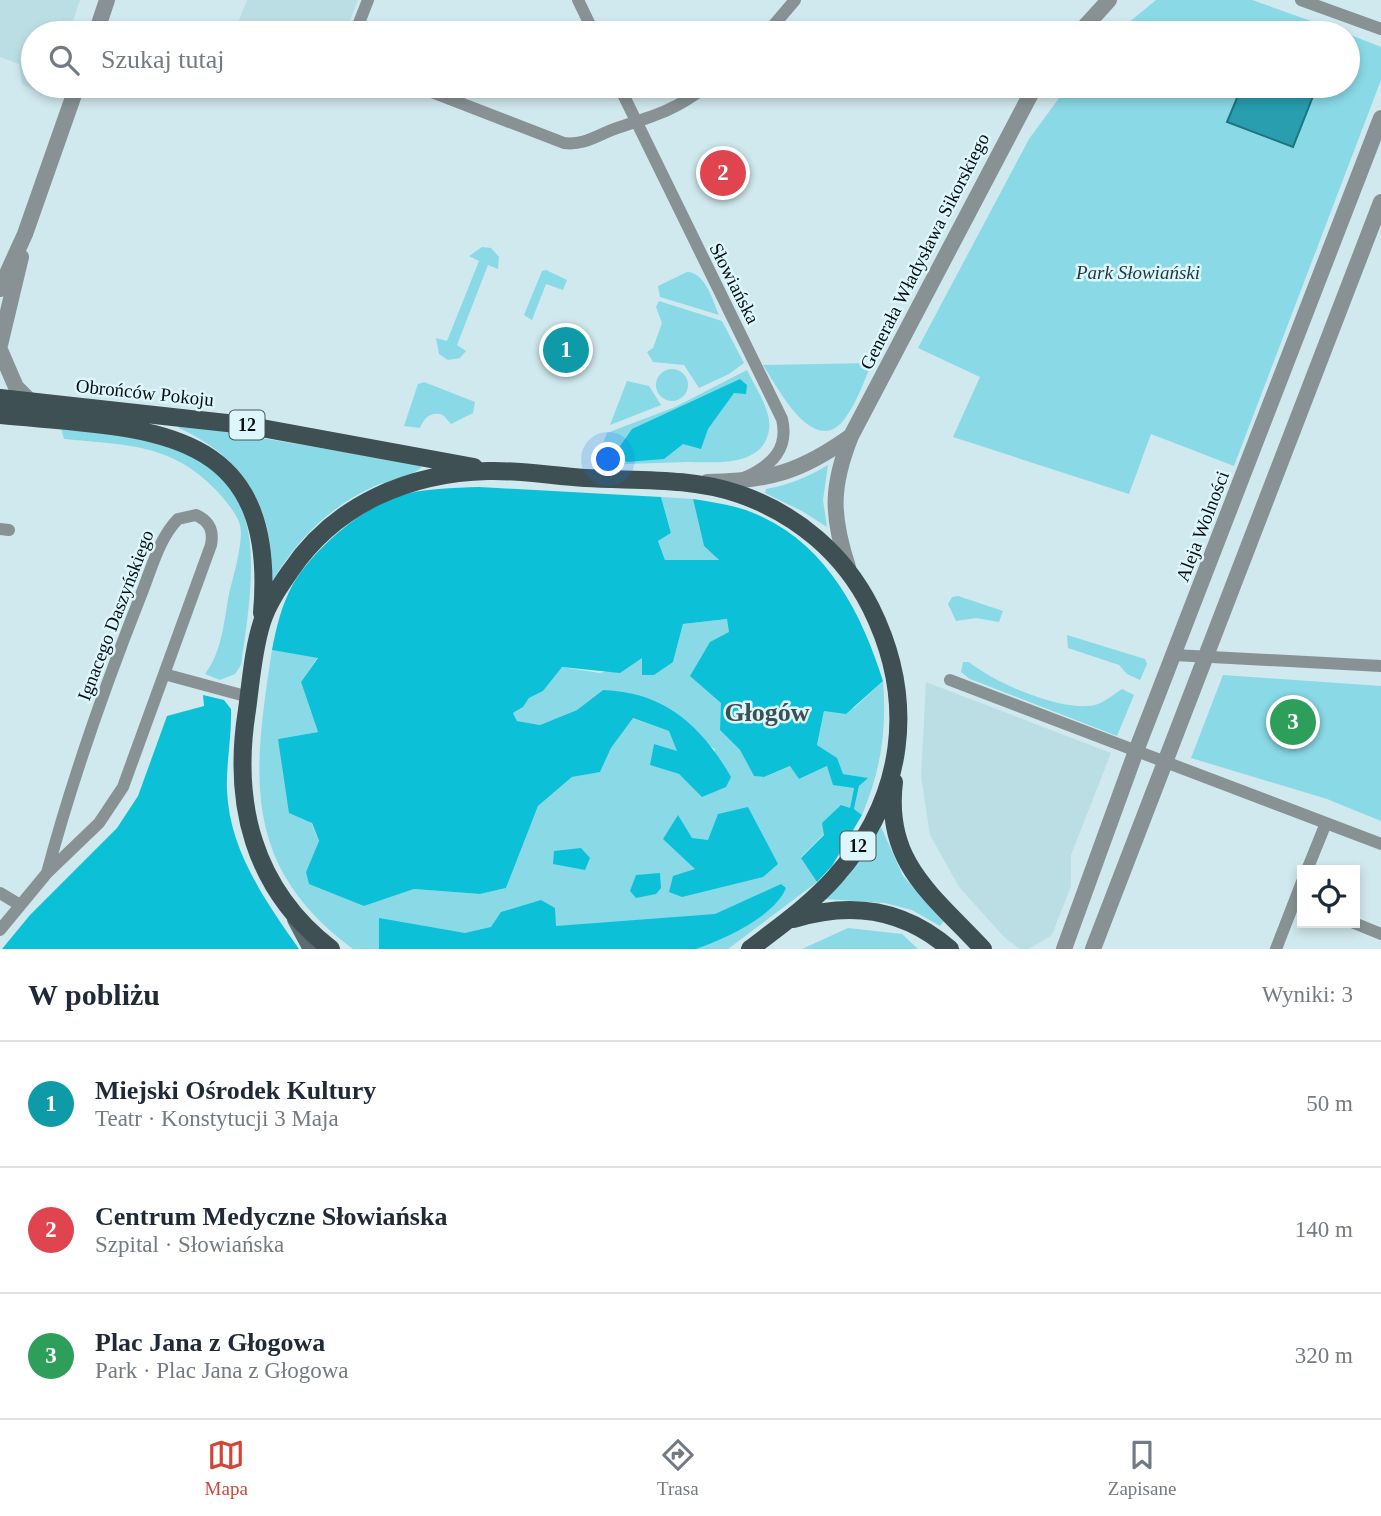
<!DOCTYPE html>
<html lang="pl">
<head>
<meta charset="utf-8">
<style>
	:root { --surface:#fff; --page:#f2f2f3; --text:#1f2937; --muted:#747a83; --line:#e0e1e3; --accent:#d34536 }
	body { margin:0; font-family:Georgia,serif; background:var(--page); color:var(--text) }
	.controls { position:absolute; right:21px; bottom:21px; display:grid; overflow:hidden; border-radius:0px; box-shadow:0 4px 10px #0003 }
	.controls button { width:63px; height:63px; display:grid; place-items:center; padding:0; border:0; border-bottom:2px solid var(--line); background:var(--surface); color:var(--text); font:35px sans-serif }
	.you { position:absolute; left:609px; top:460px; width:24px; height:24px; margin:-18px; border:5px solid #fff; border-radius:50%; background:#1a73e8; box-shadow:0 0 0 10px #1a73e833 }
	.badge { display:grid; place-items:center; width:46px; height:46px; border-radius:50%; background:var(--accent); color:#fff; font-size:23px; font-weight:700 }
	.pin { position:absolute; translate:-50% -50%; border:4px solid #fff; box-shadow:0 2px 7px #0006 }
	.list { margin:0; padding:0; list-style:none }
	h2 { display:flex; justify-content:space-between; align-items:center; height:91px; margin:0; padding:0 28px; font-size:30px }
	h2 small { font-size:23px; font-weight:400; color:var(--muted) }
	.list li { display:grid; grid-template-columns:46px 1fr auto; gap:21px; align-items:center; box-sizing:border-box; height:126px; padding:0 28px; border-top:2px solid var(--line) }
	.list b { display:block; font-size:26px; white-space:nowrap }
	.list p { margin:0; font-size:23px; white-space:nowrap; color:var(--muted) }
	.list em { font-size:23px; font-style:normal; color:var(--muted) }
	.icon { flex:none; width:38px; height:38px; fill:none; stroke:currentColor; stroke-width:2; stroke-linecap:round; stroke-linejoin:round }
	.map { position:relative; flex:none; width:1381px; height:949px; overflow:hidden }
	.search { position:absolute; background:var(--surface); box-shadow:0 4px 10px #0003; left:21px; right:21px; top:21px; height:77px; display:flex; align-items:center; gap:18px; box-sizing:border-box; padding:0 24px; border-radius:38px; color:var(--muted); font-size:26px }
	.sheet { height:469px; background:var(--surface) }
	nav { display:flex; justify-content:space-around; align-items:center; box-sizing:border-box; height:98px; border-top:2px solid var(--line); background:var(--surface); font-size:19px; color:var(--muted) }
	nav a { display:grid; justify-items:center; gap:4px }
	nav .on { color:var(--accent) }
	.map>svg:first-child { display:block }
</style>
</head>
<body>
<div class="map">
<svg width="1381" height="949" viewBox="0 0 1381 949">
	<rect width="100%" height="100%" fill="#d0e9ee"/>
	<path fill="#bbdee4" d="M0,0H80L69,33H33V86H50L46,96L22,84L19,64L0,57Z
		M247,0H358L345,33H234Z
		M926,682L1111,753L1071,855V886L1052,935L1029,949H1020L1005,938L959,887L930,835L921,776Z"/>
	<path fill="#8ad9e7" d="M1156,0H1252L1345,33H1116Z
		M1348,34L1381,47V80L1234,466L1151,434L1129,494L953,437L980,377L918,348L1029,139L1068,86H1348Z
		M482,247L491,248L499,257L498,269L488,265L457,345L466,351L460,358L448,360L439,354L436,338L447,341L479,261L469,256Z
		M546,270L567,280L563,290L546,284L532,320L524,315L542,271Z
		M687,272C705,272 713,301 719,315L660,297L658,286Z
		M659,301L722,321L744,363L729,374L699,388L684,365L653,362L647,352L653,348L662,323L656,307Z
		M872,363C864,381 857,402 846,417C815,462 777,386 763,365Z
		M656 385a16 16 0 1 1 32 0a16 16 0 1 1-32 0Z
		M747,370C755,387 772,411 769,430C763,468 713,462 686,462C657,463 628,464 599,465L598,456L607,433L675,407Z
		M627,381L649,386L661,405L610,425Z
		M424,382L475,402L473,413L451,424L443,415C431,411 424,418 420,428L404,426L418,384Z
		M178,424L421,465V468C410,477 389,480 375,486C329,507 297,539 272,582C274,510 247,459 179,428Z
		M61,428C87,431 115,432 140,437C273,463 256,561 241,665L235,674L220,680L205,674C222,652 224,621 229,594C233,578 244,540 240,525C236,512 225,500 216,490C171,443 125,445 64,439Z
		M828,465L823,500L827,527L802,511L765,493L766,489C789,485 808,477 828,465Z
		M661,497L693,499L704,546L720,561L665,560L658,541L671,533Z
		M958,596L1003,611L999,622L976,618L956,621L948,604L952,597Z
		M728,619L729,632L720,730L740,750L754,776L764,777L791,766L799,779L827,766L854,788L850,808L801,857L817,882L728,949H353C240,865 253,774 272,650L318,657L301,682L318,732L278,739L319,842L306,872L364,906L414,889L480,894L506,888L538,806L572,777L600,771L611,748L632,718L670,731L678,752L654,744L651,765L679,774L702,796L715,749L603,690L577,710L540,725L517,721L513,713L523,707L529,698L543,691L561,667L600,673L642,658L673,662L683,624Z
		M1067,635L1145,659L1147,664L1140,680L1127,674L1119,665L1068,648Z
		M963,662H969C993,682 1066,715 1098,704C1106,701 1114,694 1122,689L1134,695L1117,736L970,679L961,672Z
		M1223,675L1381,686V821L1327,799L1191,758Z
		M883,681C887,730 881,770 862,815L854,809L859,786L867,778L843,774L817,745L824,711L854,708Z
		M881,827L903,876L944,921L940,926L912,910L885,903L825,899L847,877Z
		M848,928L902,934L918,949H802Z"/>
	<path fill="#0cc1d7" d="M740,379L747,385L746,394L734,393L708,429L701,449L683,444L664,459L627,462L622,459L618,449L632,429Z
		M479,487L661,497L671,533L658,541L665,560H719L704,546L693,499C712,502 733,505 751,512C825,541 861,611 883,681L846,714L824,711L817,745L837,758L843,774L868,778L859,786L854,809L862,815L832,866L817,882L801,858L824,835L822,823L841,805L850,808L854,788L833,785L827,766L799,779L790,766L764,777L754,776L740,750L720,730L721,703L690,676L710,642L729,632L727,619L683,624L673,662L654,675H642V658L620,673L562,667L543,691L529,698L523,707L513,713L517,721L540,725L577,710L603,690C664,692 701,725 731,777L726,787L702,797L679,774L650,765L654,744L677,751L669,731L633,718L611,748L600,772L572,777L538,806L506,888L480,894L414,889L364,906L309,884L306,872L319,841L312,823L289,813L278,739L318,732L301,682L318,658L272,650C276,628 282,604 293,584C315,548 359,510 399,496C424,488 453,488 479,487Z
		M203,695L224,700L231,709C232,736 226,763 227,790C229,850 266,902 299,949H2L30,915L117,828L138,796L167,716L204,706Z
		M748,807L778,864L763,877L682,897L669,892L673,876L695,869L663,839L678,815L692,838L708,840L718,814Z
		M581,848L590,858L585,870L553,864L554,851Z
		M660,873L661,888L656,894L636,898L630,891L636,875Z
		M781,884L786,888C774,917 724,939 696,949H379V918L465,933L491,927L501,912L541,900L555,908L556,926L715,914Z"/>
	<path fill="#289eaf" stroke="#1e737f" stroke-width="2" d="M1242,86H1317L1293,147L1227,122Z"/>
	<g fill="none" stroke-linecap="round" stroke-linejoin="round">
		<path stroke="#889294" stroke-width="12" d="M578,0L594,33
			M1301,0L1381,29
			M355,33L368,0
			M767,33L795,0
			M416,86L564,143C585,146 600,133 620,127C657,115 675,110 707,86
			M619,86L782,419C789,449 772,465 746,477
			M0,529L9,530
			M1174,655L1381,666
			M164,674L249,697
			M950,680L1381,844
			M1307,870L1326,823
			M0,893L20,905
			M1354,923L1381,934
			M0,930L47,873L99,823L123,787L211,545C214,530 209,521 196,515L178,519C159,538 151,570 141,595C105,686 72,779 47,873
			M1276,949L1302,882"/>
		<path stroke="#889294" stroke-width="16" d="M96,33L107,0
			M1079,33L1109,0
			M0,289L25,234L77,86
			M0,345L21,257
			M0,350L16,387L30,401
			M707,482C769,481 801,472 851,436
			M848,567C831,515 831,486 851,436L1035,86
			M1064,949L1136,751L1381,118
			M1093,949L1381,202"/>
		<path stroke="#5c6b6e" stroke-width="18" d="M296,919L312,949"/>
		<path stroke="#3e5053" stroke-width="18" d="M0,398L245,425L474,467
			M0,415C145,429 279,421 262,613
			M894,782C884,863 933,895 983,949
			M794,919C852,901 904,909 950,949
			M331,949C253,889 232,803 247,710C251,681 253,650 262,622C268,603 280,586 291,570C336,504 409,473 488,471C520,470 553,476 585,478C636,481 690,477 739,494C797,514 844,554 871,608C917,701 905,798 835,877C810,905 780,926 750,949"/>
	</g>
	<g text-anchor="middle" stroke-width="5" stroke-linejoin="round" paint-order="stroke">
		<g fill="#ddf6fb" stroke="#465456" stroke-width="2">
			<rect x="229.5" y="410.5" width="35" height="29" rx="5"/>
			<rect x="840.5" y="831.5" width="35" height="29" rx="5"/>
		</g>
		<g font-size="18" font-weight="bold" fill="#060e10">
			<text x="247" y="431">12</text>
			<text x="858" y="852">12</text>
		</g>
		<g font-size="19" fill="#060e10" stroke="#ddf6fb">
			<text transform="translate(924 251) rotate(-63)" y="7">Generała Władysława Sikorskiego</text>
			<text transform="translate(735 283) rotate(63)" y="7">Słowiańska</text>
			<text transform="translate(145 392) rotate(6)" y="7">Obrońców Pokoju</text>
			<text transform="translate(1202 526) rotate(-69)" y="7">Aleja Wolności</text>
			<text transform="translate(115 615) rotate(-69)" y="7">Ignacego Daszyńskiego</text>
		</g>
		<g font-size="19" font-style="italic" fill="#1f373c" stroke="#ddf6fb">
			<text x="1138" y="279">Park Słowiański</text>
		</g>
		<g font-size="26" font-weight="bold" fill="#3a5054" stroke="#ddf6fb">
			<text x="767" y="721">Głogów</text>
		</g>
	</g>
</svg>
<div class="controls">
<button><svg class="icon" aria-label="locate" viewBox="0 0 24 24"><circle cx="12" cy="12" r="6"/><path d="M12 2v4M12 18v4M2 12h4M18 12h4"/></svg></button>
</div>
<div class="you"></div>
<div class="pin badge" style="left:566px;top:350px;background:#0f9aa8">1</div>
<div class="pin badge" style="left:723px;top:173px;background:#e0444e">2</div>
<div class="pin badge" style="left:1293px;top:722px;background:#2e9e5b">3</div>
<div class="search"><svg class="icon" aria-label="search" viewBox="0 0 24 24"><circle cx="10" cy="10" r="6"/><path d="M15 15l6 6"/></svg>Szukaj tutaj</div>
</div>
<section class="sheet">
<h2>W pobliżu<small>Wyniki: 3</small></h2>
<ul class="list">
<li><span class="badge" style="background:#0f9aa8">1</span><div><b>Miejski Ośrodek Kultury</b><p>Teatr · Konstytucji 3 Maja</p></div><em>50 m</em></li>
<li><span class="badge" style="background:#e0444e">2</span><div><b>Centrum Medyczne Słowiańska</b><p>Szpital · Słowiańska</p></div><em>140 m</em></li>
<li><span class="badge" style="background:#2e9e5b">3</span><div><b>Plac Jana z Głogowa</b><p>Park · Plac Jana z Głogowa</p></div><em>320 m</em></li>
</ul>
</section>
<nav>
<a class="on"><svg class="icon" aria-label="map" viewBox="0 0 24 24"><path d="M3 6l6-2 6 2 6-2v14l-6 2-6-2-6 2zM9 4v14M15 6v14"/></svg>Mapa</a>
<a><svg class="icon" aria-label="directions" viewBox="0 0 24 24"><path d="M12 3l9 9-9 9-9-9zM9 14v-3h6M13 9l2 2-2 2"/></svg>Trasa</a>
<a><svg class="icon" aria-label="saved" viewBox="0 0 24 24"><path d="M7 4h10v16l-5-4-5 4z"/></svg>Zapisane</a>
</nav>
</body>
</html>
